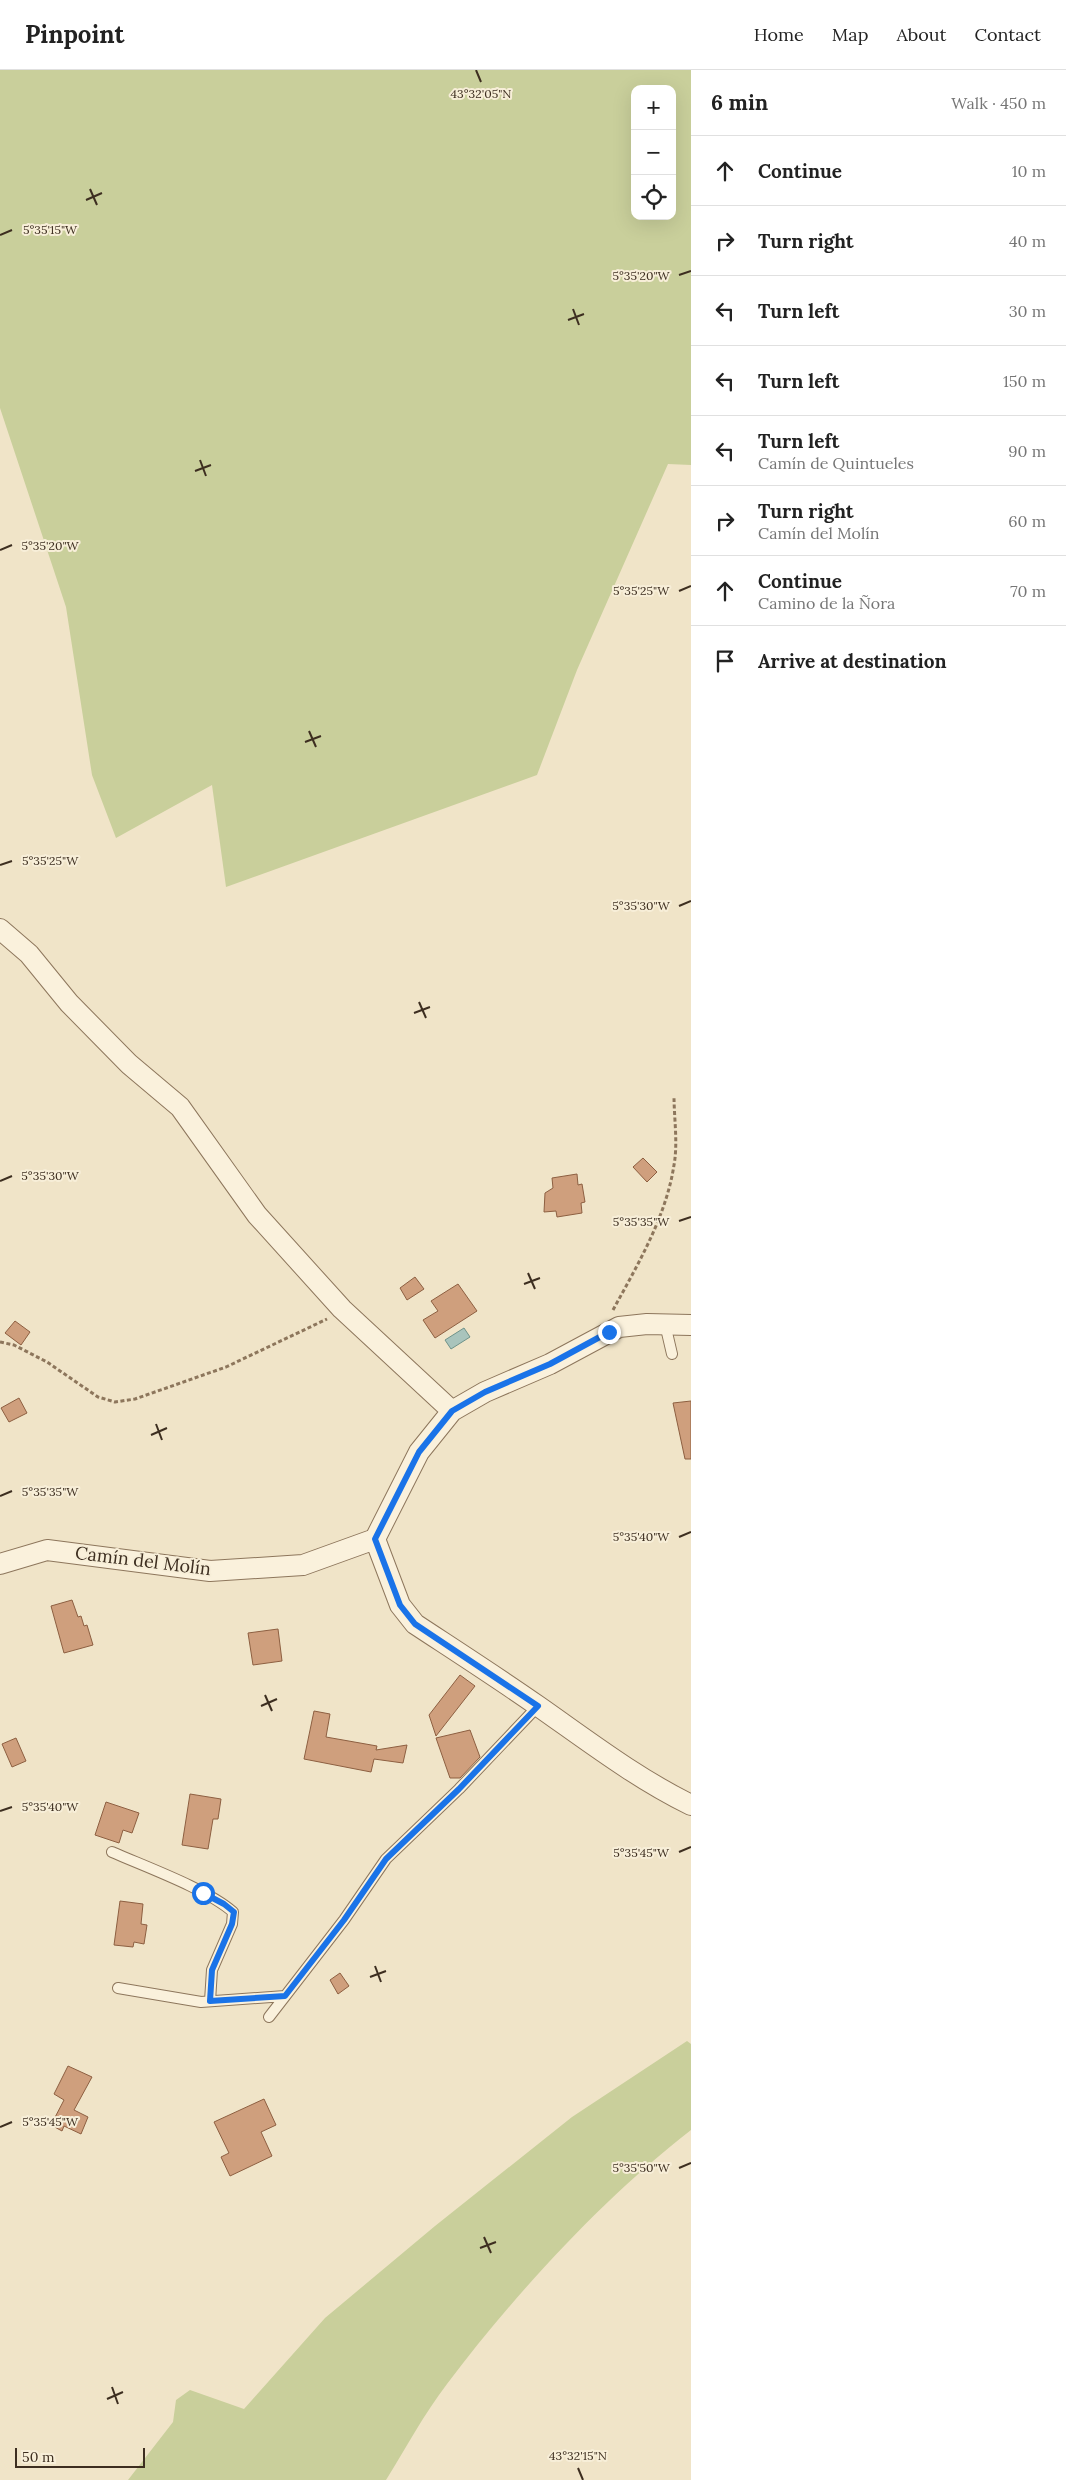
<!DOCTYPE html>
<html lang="en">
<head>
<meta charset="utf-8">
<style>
	:root { --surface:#fff; --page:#f2f2f2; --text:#222; --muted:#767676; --line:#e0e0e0 }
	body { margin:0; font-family:Lora,serif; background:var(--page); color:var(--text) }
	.controls { position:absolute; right:15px; top:15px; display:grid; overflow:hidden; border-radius:10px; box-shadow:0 5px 20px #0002 }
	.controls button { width:45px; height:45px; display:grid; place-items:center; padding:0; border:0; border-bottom:1px solid var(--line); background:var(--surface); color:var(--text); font:25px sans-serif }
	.scale { position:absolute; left:15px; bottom:12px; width:130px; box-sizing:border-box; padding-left:5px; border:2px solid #3d2e20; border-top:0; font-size:14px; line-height:18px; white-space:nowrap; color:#3d2e20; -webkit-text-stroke:4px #f7eed8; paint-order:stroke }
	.stop { position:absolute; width:15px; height:15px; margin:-11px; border:4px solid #1a73e8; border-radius:50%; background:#fff }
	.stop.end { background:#1a73e8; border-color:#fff; box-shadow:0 1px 5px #0008 }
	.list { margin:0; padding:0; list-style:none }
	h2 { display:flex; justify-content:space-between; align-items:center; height:65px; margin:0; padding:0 20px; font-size:21px }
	h2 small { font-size:16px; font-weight:400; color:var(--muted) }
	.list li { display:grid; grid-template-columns:32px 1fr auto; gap:15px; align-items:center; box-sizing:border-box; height:70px; padding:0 20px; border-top:1px solid var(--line) }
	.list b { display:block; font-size:19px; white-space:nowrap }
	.list p { margin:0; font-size:16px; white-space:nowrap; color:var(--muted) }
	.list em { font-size:16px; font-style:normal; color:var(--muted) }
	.icon { flex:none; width:28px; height:28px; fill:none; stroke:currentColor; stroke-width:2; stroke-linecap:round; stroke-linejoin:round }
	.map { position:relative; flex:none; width:691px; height:2410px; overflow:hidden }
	header { display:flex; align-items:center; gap:30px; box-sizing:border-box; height:70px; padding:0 25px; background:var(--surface); border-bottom:1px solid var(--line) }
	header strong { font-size:24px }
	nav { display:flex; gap:28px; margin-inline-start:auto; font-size:18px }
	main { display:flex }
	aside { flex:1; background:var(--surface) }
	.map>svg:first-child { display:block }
</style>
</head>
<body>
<header>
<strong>Pinpoint</strong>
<nav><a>Home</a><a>Map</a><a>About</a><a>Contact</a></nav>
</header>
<main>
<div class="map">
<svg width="691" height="2410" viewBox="0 0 691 2410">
	<rect width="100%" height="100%" fill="#f0e4c8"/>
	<path fill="#c9cf9b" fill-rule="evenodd" d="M0,0H691V395L668,394L577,600L537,705L226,817L212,715L116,768L92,705L66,537L0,338ZM635,19H672V146H635Z
		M687,1971L691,1974V2060C602,2129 515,2224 447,2314C424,2344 406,2378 386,2410H128L173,2352L176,2330L190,2320L244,2339L325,2248L435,2156L572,2047Z"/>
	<path fill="#a9c4bc" stroke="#6f938a" d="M464,1258L470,1267L451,1279L445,1270Z"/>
	<path fill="#cf9f7d" stroke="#8d5f41" d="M643,1088L657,1102L647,1112L633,1097Z
		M577,1104L578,1115L582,1114L585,1132L581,1133L582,1143L557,1147L556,1141L544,1142L545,1123L553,1118L552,1108Z
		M415,1207L424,1219L407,1230L400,1218Z
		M458,1214L477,1241L435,1268L423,1250L438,1241L431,1231Z
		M15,1251L30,1262L21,1275L5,1263Z
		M19,1328L27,1343L9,1352L1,1338Z
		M691,1331V1389H685L673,1333Z
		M72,1530L78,1547L81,1546L84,1556L87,1555L93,1575L64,1583L51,1536Z
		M278,1559L282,1591L253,1595L248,1563Z
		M460,1605L475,1616L436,1666L429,1645Z
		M314,1641L330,1644L326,1667L377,1676L376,1680L407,1675L403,1693L374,1689L371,1702L304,1689Z
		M470,1660L480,1687L460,1708H450L436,1668Z
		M16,1668L26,1691L12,1697L2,1674Z
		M190,1724L221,1729L218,1749H213L208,1779L182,1775Z
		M106,1732L139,1743L132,1763L123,1760L119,1773L95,1765Z
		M120,1831L143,1834L141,1854L147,1855L144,1874L134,1872L133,1877L114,1875Z
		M340,1903L349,1916L338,1924L330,1910Z
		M68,1996L92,2007L74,2040L88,2047L81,2064L64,2056L62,2061L51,2055L64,2030L54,2024Z
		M264,2029L276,2055L261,2062L272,2086L230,2106L221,2087L229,2083L214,2052Z"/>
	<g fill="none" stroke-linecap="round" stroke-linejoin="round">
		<g stroke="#8d765c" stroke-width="12">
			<path id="lane" d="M665,1254L672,1284
				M112,1782C146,1797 207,1819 233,1842L232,1854L212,1900L210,1931
				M118,1918L201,1932L285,1926
				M269,1947L344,1850L386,1789L459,1719L538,1636"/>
		</g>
		<g stroke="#8d765c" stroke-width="22">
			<path id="street" d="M0,859L29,884L69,933L129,994L180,1037L257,1145L342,1239L452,1341
				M375,1469L400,1535L415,1554C456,1581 498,1608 538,1636C588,1671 636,1708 691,1735
				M0,1494L47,1480L210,1501L303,1495L375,1469L419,1382L452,1341L485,1322L550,1294L619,1257L647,1254L691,1255"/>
		</g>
		<path stroke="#8d765c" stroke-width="3" stroke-dasharray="4 2.5" stroke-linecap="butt" d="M613,1240C638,1194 666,1147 674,1095C678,1073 674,1048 674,1026
			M0,1272L14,1275L47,1292L98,1327L115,1332L135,1329L226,1297L327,1249"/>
		<use href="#lane" stroke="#faf1dc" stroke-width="10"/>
		<use href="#street" stroke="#faf1dc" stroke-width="20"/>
	</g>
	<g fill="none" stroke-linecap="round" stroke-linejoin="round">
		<path stroke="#1a73e8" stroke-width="6" d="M203,1823L224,1834L234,1842L232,1854L212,1900L210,1931L285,1926L344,1850L386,1789L459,1719L538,1636L415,1554L400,1535L375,1469L419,1382L452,1341L485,1322L550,1294L609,1262"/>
	</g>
	<path fill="none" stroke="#3d2e20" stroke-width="2" d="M476,0L481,12M90,119L97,135M86,130L102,123M0,165L12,160M679,205L691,201M573,239L579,255M568,250L584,244M200,390L206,406M195,401L211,395M0,480L12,475M679,521L691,516M309,661L316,677M305,672L321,666M0,795L12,791M679,836L691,831M419,932L426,948M414,943L430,937M0,1111L12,1106M679,1151L691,1147M528,1203L535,1219M524,1214L540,1208M156,1354L162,1370M151,1365L167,1358M0,1426L12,1421M679,1467L691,1462M265,1625L272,1641M261,1636L277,1629M0,1741L12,1737M679,1782L691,1777M375,1896L381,1912M370,1907L386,1901M0,2057L12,2052M679,2098L691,2093M484,2167L491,2183M480,2178L496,2172M112,2317L118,2334M107,2329L123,2322M578,2398L583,2410"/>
	<g text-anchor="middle" stroke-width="4" stroke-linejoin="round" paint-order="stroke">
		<g font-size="18" fill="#3d2e20" stroke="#f7eed8">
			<text transform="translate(143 1491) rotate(7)" y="6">Camín del Molín</text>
		</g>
	</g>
	<g font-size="12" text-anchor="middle" fill="#3d2e20" stroke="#f7eed8" stroke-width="4" stroke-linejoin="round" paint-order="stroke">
		<text x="481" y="28">43°32'05"N</text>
		<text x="50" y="164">5°35'15"W</text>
		<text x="641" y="210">5°35'20"W</text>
		<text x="50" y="480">5°35'20"W</text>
		<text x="641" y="525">5°35'25"W</text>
		<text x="50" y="795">5°35'25"W</text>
		<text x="641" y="840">5°35'30"W</text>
		<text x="50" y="1110">5°35'30"W</text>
		<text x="641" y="1156">5°35'35"W</text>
		<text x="50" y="1426">5°35'35"W</text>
		<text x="641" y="1471">5°35'40"W</text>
		<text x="50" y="1741">5°35'40"W</text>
		<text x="641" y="1787">5°35'45"W</text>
		<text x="50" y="2056">5°35'45"W</text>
		<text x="641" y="2102">5°35'50"W</text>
		<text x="578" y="2390">43°32'15"N</text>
	</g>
</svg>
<div class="controls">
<button>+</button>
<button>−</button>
<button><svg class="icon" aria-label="locate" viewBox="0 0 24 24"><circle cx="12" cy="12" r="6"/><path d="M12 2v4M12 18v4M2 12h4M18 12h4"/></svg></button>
</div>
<div class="scale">50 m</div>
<div class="stop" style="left:203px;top:1823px"></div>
<div class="stop end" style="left:609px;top:1262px"></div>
</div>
<aside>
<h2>6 min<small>Walk · 450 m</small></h2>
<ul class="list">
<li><svg class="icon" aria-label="ahead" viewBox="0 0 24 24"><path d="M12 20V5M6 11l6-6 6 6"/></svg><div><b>Continue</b></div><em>10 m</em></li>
<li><svg class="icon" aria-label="right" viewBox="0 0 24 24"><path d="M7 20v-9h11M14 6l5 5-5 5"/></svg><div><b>Turn right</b></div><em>40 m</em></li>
<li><svg class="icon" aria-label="left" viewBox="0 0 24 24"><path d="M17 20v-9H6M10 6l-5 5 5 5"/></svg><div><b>Turn left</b></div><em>30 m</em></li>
<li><svg class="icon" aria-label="left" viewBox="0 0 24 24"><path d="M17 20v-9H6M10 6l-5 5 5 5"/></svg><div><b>Turn left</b></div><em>150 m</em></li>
<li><svg class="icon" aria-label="left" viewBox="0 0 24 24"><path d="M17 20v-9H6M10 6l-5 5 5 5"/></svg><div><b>Turn left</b><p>Camín de Quintueles</p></div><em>90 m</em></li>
<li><svg class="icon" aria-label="right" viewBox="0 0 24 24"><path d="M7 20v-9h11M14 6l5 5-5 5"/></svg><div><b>Turn right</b><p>Camín del Molín</p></div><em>60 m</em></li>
<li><svg class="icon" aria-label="ahead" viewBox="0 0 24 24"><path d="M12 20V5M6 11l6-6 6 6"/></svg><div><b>Continue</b><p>Camino de la Ñora</p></div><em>70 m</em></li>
<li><svg class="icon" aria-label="arrive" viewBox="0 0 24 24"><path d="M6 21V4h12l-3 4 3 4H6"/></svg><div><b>Arrive at destination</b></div></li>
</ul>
</aside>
</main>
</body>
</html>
